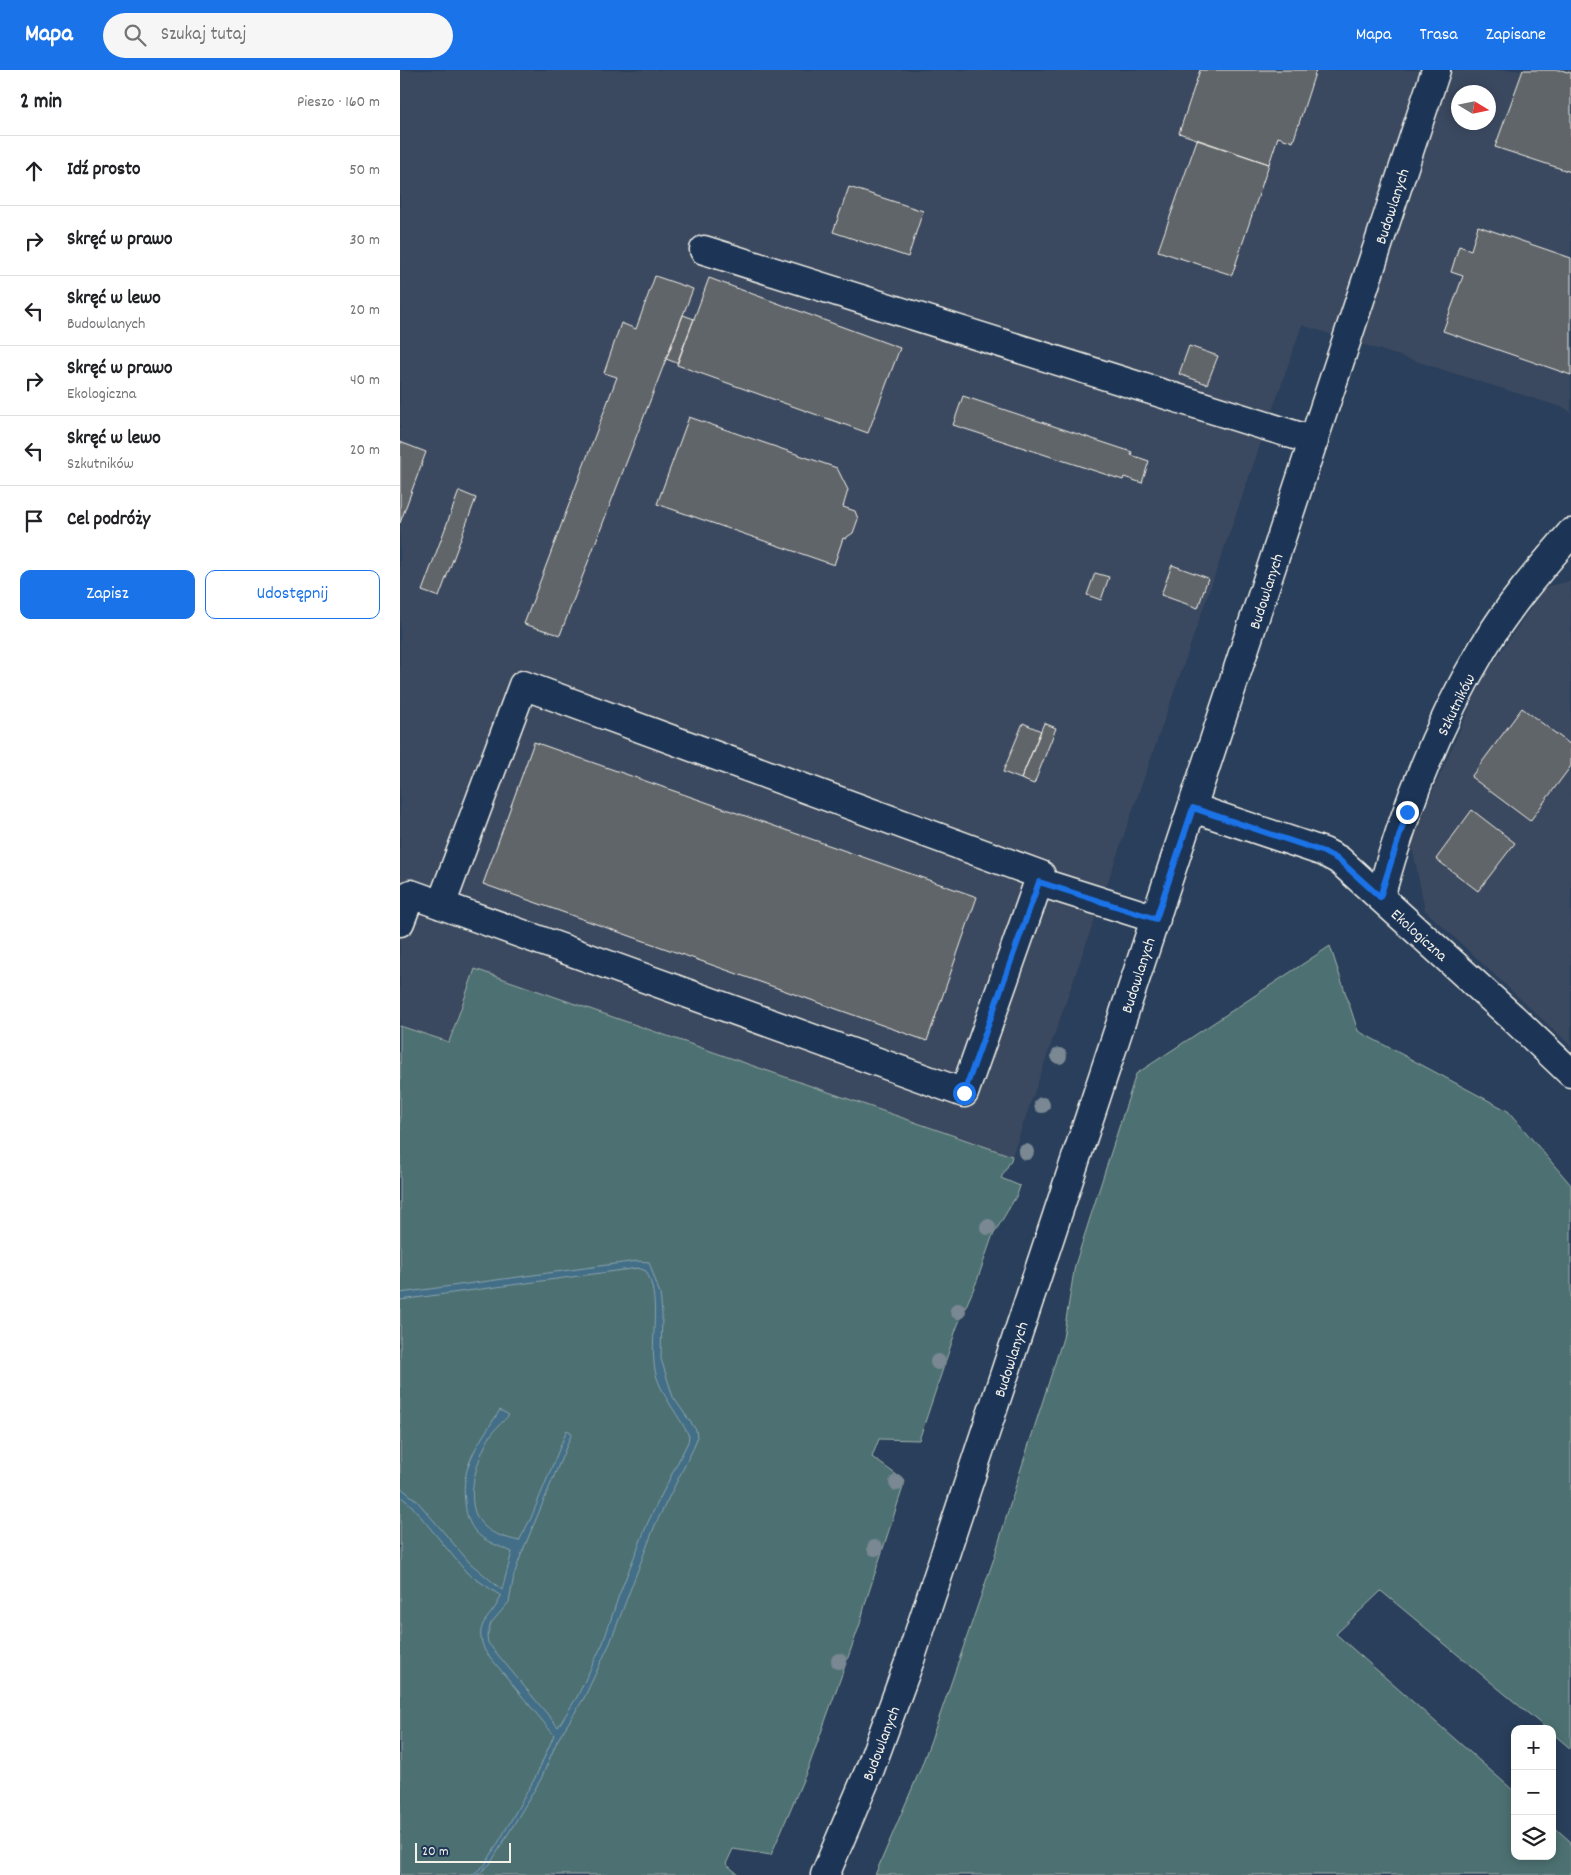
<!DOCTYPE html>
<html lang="pl">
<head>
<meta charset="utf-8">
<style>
	:root { --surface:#fff; --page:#f6f6f6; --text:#202124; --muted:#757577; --line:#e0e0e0; --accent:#1a73e8 }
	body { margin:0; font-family:Dekko,sans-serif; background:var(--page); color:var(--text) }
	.controls { position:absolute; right:15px; bottom:15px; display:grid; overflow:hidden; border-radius:10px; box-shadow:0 2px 12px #0003 }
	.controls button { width:45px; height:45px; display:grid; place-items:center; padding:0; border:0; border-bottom:1px solid var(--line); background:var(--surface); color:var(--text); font:25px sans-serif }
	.compass { position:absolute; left:1051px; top:15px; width:45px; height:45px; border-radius:50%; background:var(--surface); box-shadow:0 2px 12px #0003; rotate:100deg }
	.scale { position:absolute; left:15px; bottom:12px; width:96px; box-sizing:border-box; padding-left:5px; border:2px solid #f4f1e8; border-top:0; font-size:14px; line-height:18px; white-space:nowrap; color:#f4f1e8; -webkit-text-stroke:4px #1d3557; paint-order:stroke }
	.stop { position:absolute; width:15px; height:15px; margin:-11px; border:4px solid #1a73e8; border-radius:50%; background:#fff }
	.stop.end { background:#1a73e8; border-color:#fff; box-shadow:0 1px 5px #0008 }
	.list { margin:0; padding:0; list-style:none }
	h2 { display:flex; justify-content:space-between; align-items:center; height:65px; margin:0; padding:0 20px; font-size:21px }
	h2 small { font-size:16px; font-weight:400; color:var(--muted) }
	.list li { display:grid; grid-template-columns:32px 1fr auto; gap:15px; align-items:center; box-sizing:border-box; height:70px; padding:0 20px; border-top:1px solid var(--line) }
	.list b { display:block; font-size:19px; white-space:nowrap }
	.list p { margin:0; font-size:16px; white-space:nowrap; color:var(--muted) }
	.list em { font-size:16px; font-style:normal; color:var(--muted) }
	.actions { display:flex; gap:10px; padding:15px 20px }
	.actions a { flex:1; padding:11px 0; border:1px solid var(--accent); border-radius:10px; text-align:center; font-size:18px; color:var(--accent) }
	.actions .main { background:var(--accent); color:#fff }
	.icon { flex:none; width:28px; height:28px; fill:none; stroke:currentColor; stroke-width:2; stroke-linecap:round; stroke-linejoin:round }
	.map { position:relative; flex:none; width:1171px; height:1805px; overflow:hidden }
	header { display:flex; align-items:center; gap:30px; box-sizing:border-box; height:70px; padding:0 25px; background:var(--accent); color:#fff }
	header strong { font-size:24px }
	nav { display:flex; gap:28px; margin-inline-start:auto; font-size:18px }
	.search { width:350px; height:45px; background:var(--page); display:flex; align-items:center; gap:12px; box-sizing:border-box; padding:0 18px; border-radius:28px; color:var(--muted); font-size:19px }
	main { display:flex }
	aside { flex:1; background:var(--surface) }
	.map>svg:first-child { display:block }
</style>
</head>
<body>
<header>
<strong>Mapa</strong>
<div class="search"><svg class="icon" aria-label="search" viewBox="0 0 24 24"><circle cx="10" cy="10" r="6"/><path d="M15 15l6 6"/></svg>Szukaj tutaj</div>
<nav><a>Mapa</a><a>Trasa</a><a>Zapisane</a></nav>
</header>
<main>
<aside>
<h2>2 min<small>Pieszo · 160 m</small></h2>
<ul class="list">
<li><svg class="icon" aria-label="ahead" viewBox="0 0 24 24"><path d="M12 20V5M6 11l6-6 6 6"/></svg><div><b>Idź prosto</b></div><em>50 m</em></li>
<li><svg class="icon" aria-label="right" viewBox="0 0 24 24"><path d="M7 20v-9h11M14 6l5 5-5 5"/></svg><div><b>Skręć w prawo</b></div><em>30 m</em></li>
<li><svg class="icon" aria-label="left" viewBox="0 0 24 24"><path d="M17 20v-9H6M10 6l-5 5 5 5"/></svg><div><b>Skręć w lewo</b><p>Budowlanych</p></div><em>20 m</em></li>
<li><svg class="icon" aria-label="right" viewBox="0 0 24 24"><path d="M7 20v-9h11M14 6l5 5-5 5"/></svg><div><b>Skręć w prawo</b><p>Ekologiczna</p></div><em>40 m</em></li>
<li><svg class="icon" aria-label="left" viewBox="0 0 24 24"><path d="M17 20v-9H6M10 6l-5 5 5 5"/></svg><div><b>Skręć w lewo</b><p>Szkutników</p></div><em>20 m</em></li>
<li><svg class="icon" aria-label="arrive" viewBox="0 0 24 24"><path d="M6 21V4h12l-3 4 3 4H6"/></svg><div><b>Cel podróży</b></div></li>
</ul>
<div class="actions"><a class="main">Zapisz</a><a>Udostępnij</a></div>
</aside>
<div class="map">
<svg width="1171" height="1805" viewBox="0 0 1171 1805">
	<rect width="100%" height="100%" fill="#2a3f5b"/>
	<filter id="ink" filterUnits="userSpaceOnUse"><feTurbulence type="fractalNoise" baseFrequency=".02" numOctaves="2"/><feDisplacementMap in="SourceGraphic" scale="10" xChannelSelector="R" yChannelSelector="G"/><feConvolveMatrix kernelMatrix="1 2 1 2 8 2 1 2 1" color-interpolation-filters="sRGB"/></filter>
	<g filter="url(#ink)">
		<path fill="#3a4a60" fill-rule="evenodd" d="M0,0H1171V343L1167,339L902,255L612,1086L76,900L49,972L0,956ZM1058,22H1088V52H1058Z
			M1171,511V976L1025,840L1011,770L1083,608L1145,517Z"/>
		<path fill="#4e7172" stroke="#a1b1ad" d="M930,876L958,961L1108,1041L1171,1115V1679L1152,1663V1659H1147L981,1521L936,1564L1115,1722V1786H1152V1755L1171,1772V1805H475L520,1700L539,1648L594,1488L619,1405L663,1268L675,1195L736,1004Z
			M75,899L612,1086L611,1090L601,1108L620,1116L617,1125L592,1167L577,1211L557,1257L519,1370L479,1369L472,1387L505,1411L466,1531L460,1554L409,1696L371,1785L333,1779L326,1794L339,1805H0V956L49,972Z"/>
		<path fill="#426e87" stroke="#89a2ae" d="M237,1191L249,1192L260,1224L262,1243L261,1289L273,1327L296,1360L297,1368L294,1377L255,1455L210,1573L184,1628L157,1671L141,1709L90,1794L77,1805H72L85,1795L101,1768L136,1706L154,1665L85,1581C72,1551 92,1550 101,1526L67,1503L12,1436L0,1426V1417L17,1431L70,1493L102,1520L112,1482C100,1476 84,1472 75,1461C68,1452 66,1443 65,1432C60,1394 81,1370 100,1340L109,1345C103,1352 95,1358 91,1365C77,1387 61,1436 84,1456C93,1465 107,1468 119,1471L131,1448L167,1360L172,1363L121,1485L114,1505L109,1532L91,1553L87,1566L88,1573L158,1657L177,1627L203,1573L219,1525L248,1452L288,1372L289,1366C278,1343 256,1320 254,1293C251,1263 261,1228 246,1201L238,1198L0,1230V1223Z"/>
		<path fill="#60656b" stroke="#f4f1e8" d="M800,0H916L893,72L878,67L869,94L779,63Z
			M1123,0H1161L1171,3V102L1095,77Z
			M797,70L869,94L832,205L758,181Z
			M449,117L523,141L508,187L433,162Z
			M1078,156L1171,188V305L1043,261L1063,206L1051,202L1059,176L1071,180Z
			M255,206L293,219L160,565L124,554L217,307L204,303L221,253L236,259Z
			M309,208L500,278L468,363L277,295Z
			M283,245L294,249L277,293L266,289Z
			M789,276L818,286L807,314L779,304Z
			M563,326L732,382L731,385L749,391L742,413L724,407L723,410L553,355Z
			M289,347L437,398L448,420L443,437L455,441L458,449L453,463L447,467L446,469L443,468L434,495L257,434Z
			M0,372L26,382L0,453Z
			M59,421L76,428L39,527L22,521Z
			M772,495L808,508L798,538L761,525Z
			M695,503L709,507L701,530L687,525Z
			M1122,638L1171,675V696L1130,751L1071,707Z
			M623,653L641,661L621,709L603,702Z
			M644,653L656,658L634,714L621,709Z
			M134,672L577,827L527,971L83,814Z
			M1072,740L1115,773L1078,821L1036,789Z"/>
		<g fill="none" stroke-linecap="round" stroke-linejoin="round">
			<g stroke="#f4f1e8" stroke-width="31">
				<path id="minor" d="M304,180L914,371
					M793,738L924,782L939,790L1112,947L1171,1003
					M639,812L756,849
					M980,827C1004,741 1037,655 1083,578C1108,536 1140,499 1171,463
					M0,852L11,824L564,1023L641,805L123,615L41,835
					M425,1805L470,1699L510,1590L1036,0"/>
			</g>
			<use href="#minor" stroke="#1d3557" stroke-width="28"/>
		</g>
		<g fill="#798892">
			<circle cx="659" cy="986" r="8"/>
			<circle cx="642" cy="1035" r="8"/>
			<circle cx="626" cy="1082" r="8"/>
			<circle cx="588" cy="1157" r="8"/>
			<circle cx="558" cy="1241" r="8"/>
			<circle cx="538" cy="1292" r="8"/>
			<circle cx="497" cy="1413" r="8"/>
			<circle cx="475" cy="1478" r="8"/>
			<circle cx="439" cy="1591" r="8"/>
		</g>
	</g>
	<g fill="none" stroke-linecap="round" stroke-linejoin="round" filter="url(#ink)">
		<path stroke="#1a73e8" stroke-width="6" d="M564,1023L639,812L756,849L793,738L924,782L939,790L980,827L1007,742"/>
	</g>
	<g text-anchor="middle" stroke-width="4" stroke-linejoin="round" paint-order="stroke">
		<g font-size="16" fill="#f4f1e8" stroke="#1d3557">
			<text transform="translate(991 136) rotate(-72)" y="6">Budowlanych</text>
			<text transform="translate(865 521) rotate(-72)" y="6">Budowlanych</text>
			<text transform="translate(1055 634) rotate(-64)" y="6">Szkutników</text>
			<text transform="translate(1020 864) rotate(42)" y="6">Ekologiczna</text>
			<text transform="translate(737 905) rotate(-72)" y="6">Budowlanych</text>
			<text transform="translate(610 1289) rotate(-72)" y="6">Budowlanych</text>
			<text transform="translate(480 1673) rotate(-69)" y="6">Budowlanych</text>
		</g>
	</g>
</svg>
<div class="controls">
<button>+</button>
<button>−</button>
<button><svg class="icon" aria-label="layers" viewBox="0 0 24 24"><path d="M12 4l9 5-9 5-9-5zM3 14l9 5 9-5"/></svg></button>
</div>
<svg class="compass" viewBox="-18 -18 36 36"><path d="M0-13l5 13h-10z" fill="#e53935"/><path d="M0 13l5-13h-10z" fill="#757577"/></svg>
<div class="scale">20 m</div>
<div class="stop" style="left:564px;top:1023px"></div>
<div class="stop end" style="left:1007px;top:742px"></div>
</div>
</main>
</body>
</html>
